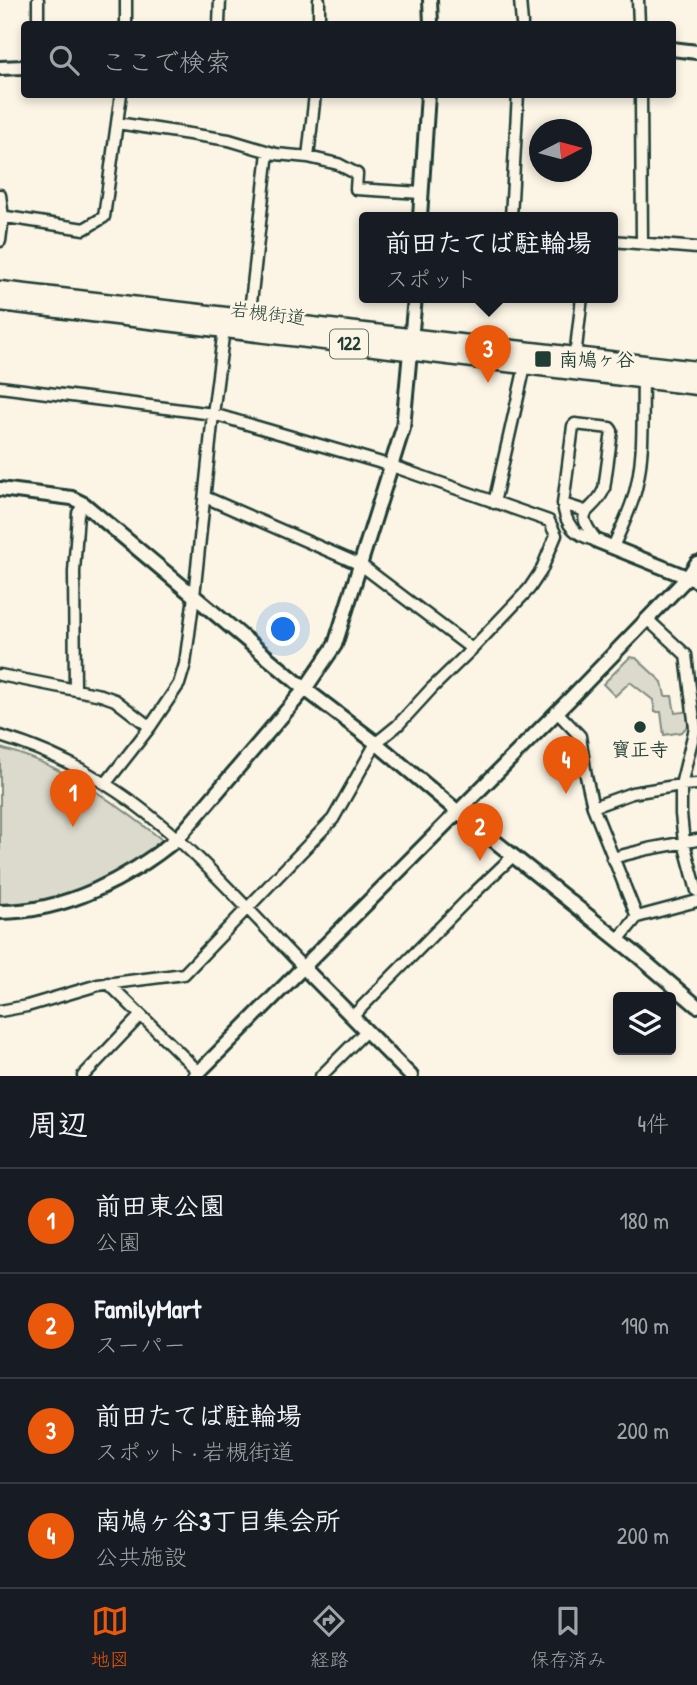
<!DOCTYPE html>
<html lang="ja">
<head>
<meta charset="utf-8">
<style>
	:root { --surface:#171b24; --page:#20242c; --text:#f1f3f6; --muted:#9ea1a6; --line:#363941; --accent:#ea580c }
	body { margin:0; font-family:"Patrick Hand","Klee One",sans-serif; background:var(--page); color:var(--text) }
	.controls { position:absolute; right:21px; bottom:21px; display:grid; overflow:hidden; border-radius:7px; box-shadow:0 4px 10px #0003 }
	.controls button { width:63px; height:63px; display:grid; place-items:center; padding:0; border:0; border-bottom:2px solid var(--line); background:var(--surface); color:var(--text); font:35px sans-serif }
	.compass { position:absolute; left:529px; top:119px; width:63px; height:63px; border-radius:50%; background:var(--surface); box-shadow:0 4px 10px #0003; rotate:84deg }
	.you { position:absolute; left:284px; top:630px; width:24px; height:24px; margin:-18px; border:5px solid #fff; border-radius:50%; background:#1a73e8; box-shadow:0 0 0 10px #1a73e833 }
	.badge { display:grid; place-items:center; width:46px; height:46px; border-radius:50%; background:var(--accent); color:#fff; font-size:23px; font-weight:700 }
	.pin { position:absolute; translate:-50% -58px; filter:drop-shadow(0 2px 4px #0008) }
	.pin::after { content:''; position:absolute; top:37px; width:24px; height:21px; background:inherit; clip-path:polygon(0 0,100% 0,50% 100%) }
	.popup { position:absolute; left:359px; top:212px; width:259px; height:91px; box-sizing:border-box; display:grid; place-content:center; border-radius:7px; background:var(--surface); filter:drop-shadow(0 2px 5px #0005); font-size:23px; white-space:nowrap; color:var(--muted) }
	.popup b { font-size:26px; color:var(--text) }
	.popup::after { content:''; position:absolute; left:50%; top:100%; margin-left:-14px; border:14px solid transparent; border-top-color:var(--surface) }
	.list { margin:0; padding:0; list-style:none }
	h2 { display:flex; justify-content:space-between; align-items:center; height:91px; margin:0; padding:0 28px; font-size:30px }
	h2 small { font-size:23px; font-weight:400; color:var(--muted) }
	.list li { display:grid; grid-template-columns:46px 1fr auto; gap:21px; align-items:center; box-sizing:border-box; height:105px; padding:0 28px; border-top:2px solid var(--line) }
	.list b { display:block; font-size:26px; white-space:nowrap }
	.list p { margin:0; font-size:23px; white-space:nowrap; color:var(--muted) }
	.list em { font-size:23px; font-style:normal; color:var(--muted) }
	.icon { flex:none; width:38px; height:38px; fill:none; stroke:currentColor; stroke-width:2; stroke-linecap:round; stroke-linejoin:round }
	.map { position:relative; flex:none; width:697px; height:1076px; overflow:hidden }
	.search { position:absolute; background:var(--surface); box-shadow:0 4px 10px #0003; left:21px; right:21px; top:21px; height:77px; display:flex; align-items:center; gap:18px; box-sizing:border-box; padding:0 24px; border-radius:7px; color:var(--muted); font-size:26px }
	.sheet { height:511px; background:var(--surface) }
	nav { display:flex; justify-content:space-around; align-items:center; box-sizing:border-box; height:98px; border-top:2px solid var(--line); background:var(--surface); font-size:19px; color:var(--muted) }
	nav a { display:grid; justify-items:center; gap:4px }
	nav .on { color:var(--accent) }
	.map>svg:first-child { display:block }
</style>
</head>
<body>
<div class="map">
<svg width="697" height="1076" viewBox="0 0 697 1076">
	<rect width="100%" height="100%" fill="#fcf5e5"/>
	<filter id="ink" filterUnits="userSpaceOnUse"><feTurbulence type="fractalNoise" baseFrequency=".0143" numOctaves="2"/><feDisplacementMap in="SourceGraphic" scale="14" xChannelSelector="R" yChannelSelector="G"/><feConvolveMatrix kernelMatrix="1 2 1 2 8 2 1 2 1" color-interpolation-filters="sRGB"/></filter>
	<g filter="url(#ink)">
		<path fill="#dcdacc" stroke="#7e8c80" stroke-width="2" d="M630,657L636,658L662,682L665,696H672L675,713L691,711L692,721L682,732L664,735L661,712H655L653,700L630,682L615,696L603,684Z
			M0,748C60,763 113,801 161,839L160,844C123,868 87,892 43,900C29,903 14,903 0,904Z"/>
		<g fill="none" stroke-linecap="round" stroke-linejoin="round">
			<g stroke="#1f3d34" stroke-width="15">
				<path id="minor" d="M319,0V24
					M520,0L522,24
					M638,0L639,24
					M38,24V0
					M126,24V0
					M219,24L220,0
					M641,94L642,243
					M117,123L229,140L276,154L308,157L338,164L357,174L356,189L421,193
					M308,157L315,94
					M0,195L3,217L0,241
					M0,216L84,229L104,217L121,94
					M511,217L518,94
					M612,241L697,248
					M249,320L268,152
					M575,357L582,297
					M0,387L213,414L392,466L549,521L556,535L541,571L529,589L472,649L431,689L398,725L376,743L333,819L184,974L98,985L27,1006L0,1011
					M575,424L610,428L612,431L604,489C593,516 570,506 597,541C575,535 566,527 563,504L573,426Z
					M205,497L361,565L472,649
					M494,503L525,366
					M563,504L585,511
					M613,547C620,531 629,513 634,496C645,458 642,418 643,379
					M647,619L686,655L695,728L681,785V814L684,843L697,891
					M0,675L101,695L115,700L150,727
					M75,689L74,572L78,513L84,504
					M557,712L580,736L586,776L593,807L637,917L618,940
					M0,736C37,747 75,764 107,785C182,832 242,904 303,967
					M106,783L150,727L179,684L185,664L194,596L213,414L224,329
					M593,807L632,793L681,785L697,784
					M612,858L648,849L697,840
					M637,917L697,901
					M108,983L199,1072
					M352,1017L470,897L513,856
					M83,1076L140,1016
					M321,1076L366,1031"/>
			</g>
			<g stroke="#1f3d34" stroke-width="18">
				<path id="tertiary" d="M430,0L431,24
					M672,49L697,52
					M0,68L24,67
					M420,217L428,94
					M0,489L72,498L84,504L305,689L376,743L457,811L637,955L697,1006
					M597,541L697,581
					M0,912C65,912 128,879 178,838L305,689L335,645L403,428L415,297
					M303,967L411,1076
					M195,1076L569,700L687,578L697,563"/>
			</g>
			<g stroke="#1f3d34" stroke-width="21">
				<path id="trunk" d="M0,290L697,370
					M0,302L697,386"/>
			</g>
			<use href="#minor" stroke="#fcf5e5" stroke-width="10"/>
			<use href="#tertiary" stroke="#fcf5e5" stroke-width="12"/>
			<use href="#trunk" stroke="#fcf5e5" stroke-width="16"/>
		</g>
	</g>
	<g fill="#1f3d34" stroke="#fcf5e5" stroke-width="2.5">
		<rect x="534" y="350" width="18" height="18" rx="3.5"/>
		<circle cx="640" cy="727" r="7"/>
	</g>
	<g text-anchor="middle" stroke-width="5" stroke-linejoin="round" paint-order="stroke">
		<rect fill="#fcf5e5" stroke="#617469" stroke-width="2" x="330" y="329.5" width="38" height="29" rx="5"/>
		<g font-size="18" font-weight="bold" fill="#1f3d34">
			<text x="349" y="350">122</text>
		</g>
		<g font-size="19" fill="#1f3d34" stroke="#fcf5e5">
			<text transform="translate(268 313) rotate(7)" y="7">岩槻街道</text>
		</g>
		<g font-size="19" font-weight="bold" fill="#1f3d34" stroke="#fcf5e5" text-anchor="start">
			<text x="559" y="366">南鳩ヶ谷</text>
			<text x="640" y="756" text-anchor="middle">寶正寺</text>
		</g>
	</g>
</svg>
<div class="controls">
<button><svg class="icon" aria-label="layers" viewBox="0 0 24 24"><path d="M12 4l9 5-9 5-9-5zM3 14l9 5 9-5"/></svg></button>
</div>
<svg class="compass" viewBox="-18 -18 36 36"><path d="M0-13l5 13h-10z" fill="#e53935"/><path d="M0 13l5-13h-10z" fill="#9ea1a6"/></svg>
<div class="you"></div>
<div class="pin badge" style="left:73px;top:827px">1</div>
<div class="pin badge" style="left:480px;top:861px">2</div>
<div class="pin badge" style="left:488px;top:383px">3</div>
<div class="popup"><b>前田たてば駐輪場</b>スポット</div>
<div class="pin badge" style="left:566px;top:794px">4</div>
<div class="search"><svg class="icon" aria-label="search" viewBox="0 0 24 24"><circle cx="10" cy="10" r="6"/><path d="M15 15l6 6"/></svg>ここで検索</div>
</div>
<section class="sheet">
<h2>周辺<small>4件</small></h2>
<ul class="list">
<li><span class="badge">1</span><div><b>前田東公園</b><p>公園</p></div><em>180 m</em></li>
<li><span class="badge">2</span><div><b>FamilyMart</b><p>スーパー</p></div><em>190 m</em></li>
<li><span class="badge">3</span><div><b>前田たてば駐輪場</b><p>スポット · 岩槻街道</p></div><em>200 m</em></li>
<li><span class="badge">4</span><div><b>南鳩ヶ谷3丁目集会所</b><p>公共施設</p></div><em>200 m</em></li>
</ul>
</section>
<nav>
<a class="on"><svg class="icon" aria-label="map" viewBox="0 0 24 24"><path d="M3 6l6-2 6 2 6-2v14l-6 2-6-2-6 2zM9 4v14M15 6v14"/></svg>地図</a>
<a><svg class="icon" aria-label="directions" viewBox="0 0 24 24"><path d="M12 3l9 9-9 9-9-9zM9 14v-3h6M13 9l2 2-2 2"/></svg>経路</a>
<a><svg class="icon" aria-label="saved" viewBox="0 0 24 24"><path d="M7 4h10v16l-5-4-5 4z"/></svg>保存済み</a>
</nav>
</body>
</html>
